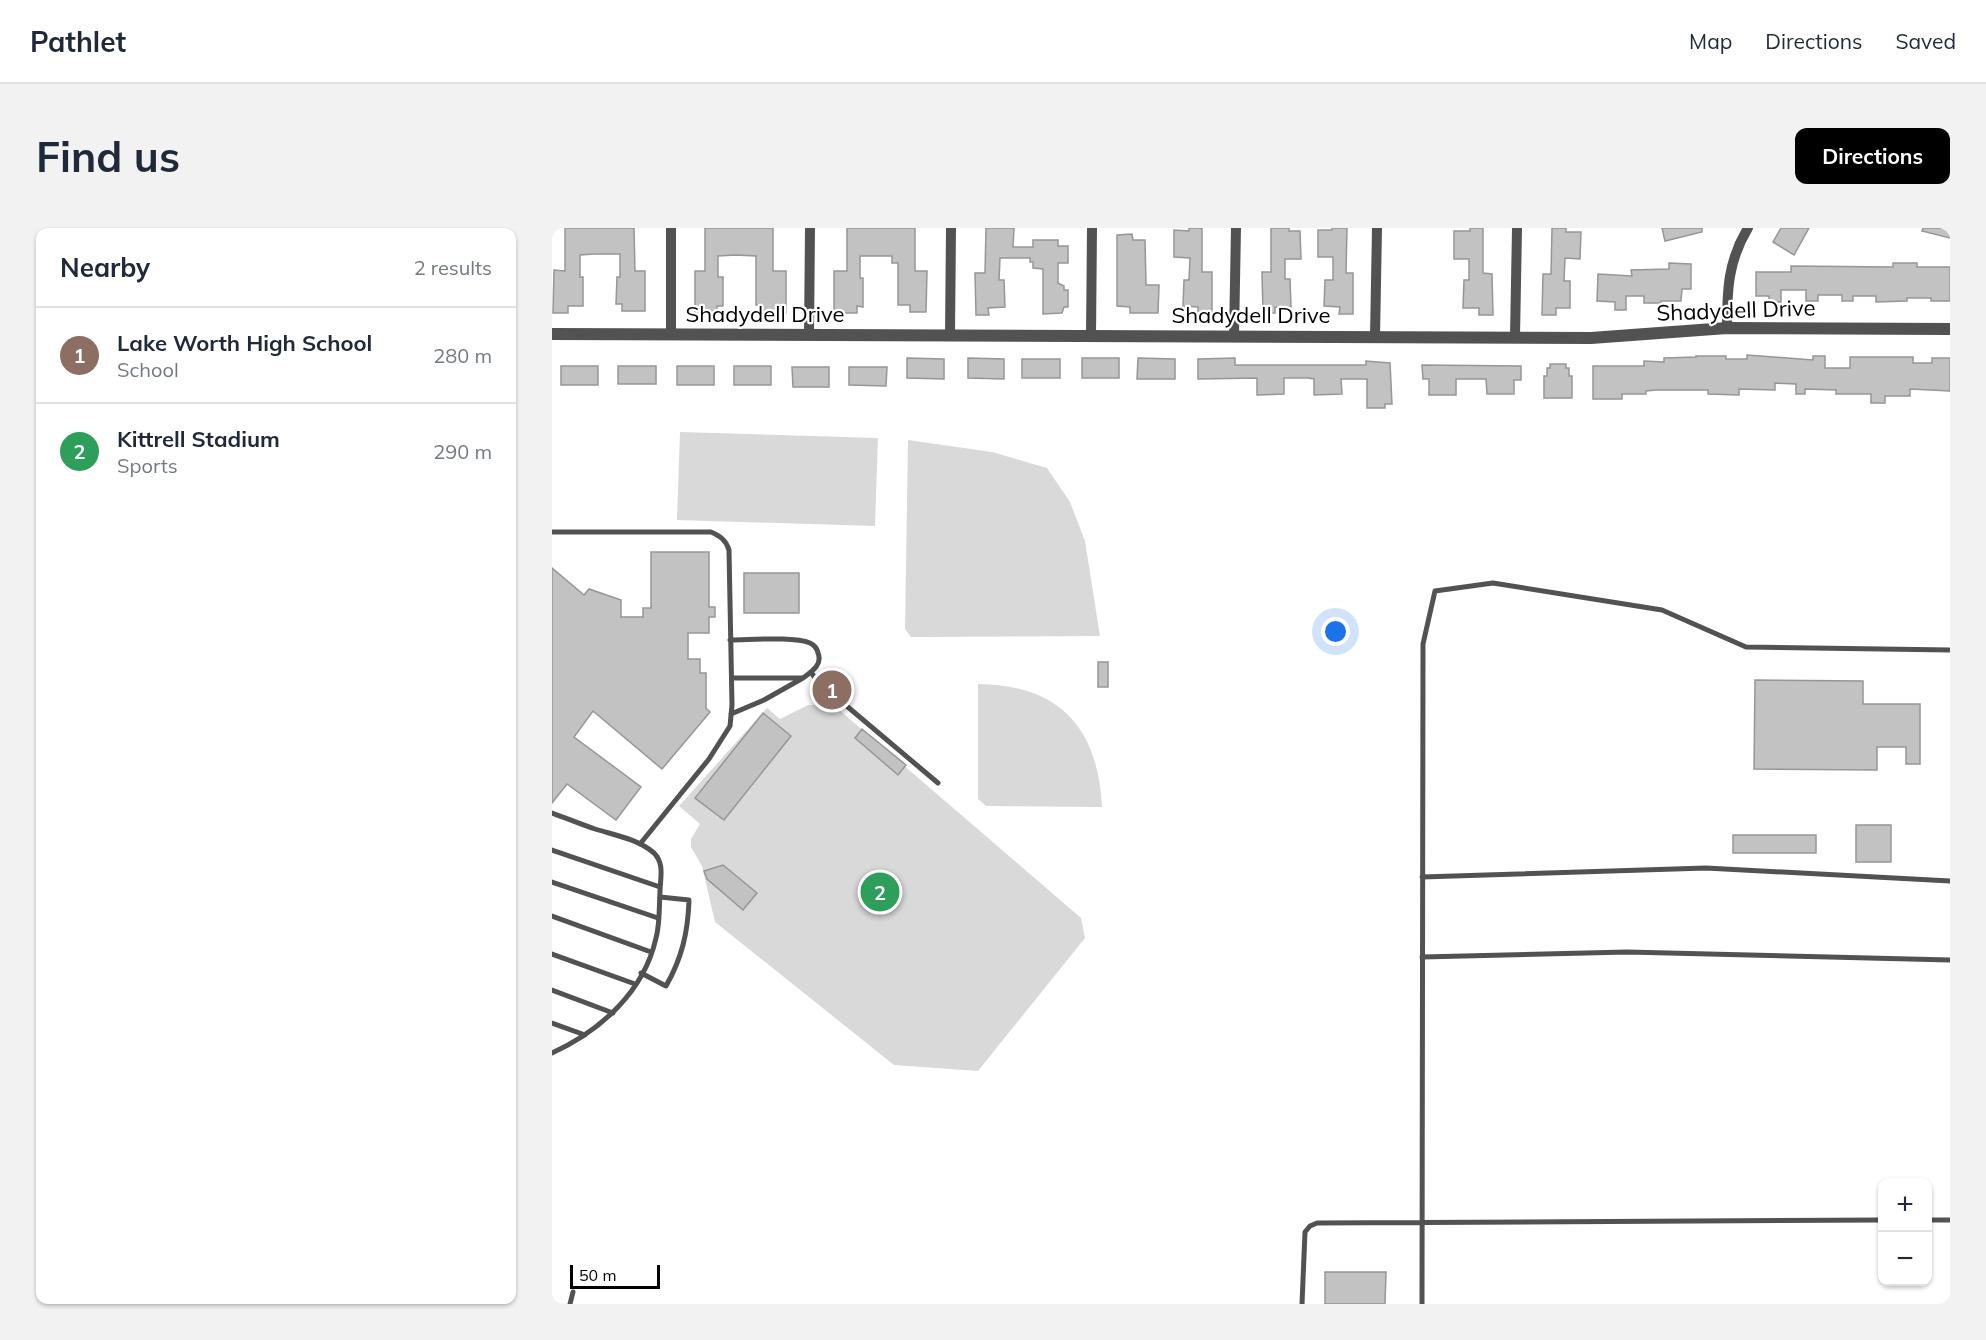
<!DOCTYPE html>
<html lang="en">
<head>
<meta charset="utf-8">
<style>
	:root { --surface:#fff; --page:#f2f2f3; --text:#1f2937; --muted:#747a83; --line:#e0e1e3; --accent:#000 }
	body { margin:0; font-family:Mulish,sans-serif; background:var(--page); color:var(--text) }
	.controls { position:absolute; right:18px; bottom:18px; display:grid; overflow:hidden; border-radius:12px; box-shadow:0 2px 4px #0004 }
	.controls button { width:54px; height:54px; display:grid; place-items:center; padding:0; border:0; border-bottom:2px solid var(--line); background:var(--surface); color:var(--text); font:30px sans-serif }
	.scale { position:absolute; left:18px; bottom:15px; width:90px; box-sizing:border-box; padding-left:6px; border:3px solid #000; border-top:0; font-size:16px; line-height:21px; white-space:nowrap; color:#000; -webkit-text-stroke:4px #fff; paint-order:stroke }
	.you { position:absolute; left:784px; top:404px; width:21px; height:21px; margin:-15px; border:4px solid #fff; border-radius:50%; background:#1a73e8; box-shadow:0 0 0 9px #1a73e833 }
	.badge { display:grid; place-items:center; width:39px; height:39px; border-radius:50%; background:var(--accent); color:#fff; font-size:20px; font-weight:700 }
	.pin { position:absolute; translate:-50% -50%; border:3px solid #fff; box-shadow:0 2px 6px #0006 }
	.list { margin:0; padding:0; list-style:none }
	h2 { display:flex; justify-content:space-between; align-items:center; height:78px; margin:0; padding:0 24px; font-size:26px }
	h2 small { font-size:20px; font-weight:400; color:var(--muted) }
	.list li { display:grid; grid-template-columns:39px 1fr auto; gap:18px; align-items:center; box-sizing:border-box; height:96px; padding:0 24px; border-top:2px solid var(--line) }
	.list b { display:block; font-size:22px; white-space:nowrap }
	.list p { margin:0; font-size:20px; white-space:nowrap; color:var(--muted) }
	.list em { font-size:20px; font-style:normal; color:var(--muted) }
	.map { position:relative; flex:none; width:1398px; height:1076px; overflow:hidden; border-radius:12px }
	header { display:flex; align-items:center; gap:36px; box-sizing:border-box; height:84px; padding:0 30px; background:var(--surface); border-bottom:2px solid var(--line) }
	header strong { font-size:28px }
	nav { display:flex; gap:33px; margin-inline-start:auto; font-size:21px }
	.intro { display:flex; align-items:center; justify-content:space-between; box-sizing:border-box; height:144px; padding:0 36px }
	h1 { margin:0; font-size:42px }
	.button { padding:15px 27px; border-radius:12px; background:var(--accent); color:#fff; font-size:21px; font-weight:700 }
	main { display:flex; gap:36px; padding:0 36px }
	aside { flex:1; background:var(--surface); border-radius:12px; box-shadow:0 2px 4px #0004 }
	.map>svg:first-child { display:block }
</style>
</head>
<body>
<header>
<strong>Pathlet</strong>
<nav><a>Map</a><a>Directions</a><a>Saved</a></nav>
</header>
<div class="intro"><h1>Find us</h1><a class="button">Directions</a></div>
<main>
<aside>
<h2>Nearby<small>2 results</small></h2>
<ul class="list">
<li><span class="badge" style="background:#8d6e63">1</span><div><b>Lake Worth High School</b><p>School</p></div><em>280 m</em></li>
<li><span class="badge" style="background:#2e9e5b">2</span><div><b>Kittrell Stadium</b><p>Sports</p></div><em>290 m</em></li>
</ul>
</aside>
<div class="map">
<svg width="1398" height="1076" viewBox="0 0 1398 1076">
	<rect width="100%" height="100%" fill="#fff"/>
	<path fill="#d9d9d9" d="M128,204L326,210L323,298L125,292Z
		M356,212L440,224L495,240L518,274L533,313L548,408L359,409L353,401Z
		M426,456C507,457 546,499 550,579L434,578L426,571Z
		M256,477H277L285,480L529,690L533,710L426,843L342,837L163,694L150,638L139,619V611L148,596L127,578L215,480L228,491Z"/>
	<path fill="#c2c2c2" stroke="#969696" stroke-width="1.5" d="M13,0H82L83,43H93V83H70V76H64L65,49H68V26H42L28,27V49H31V78H16V85H1L2,42L13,43Z
		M153,0H221V43H234V85L211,84V77H204V28L183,27L166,28V49H171V78H165V83L143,84V43H153Z
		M295,0H363V43H375L374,84H358V77H346V35H340V28H308V50H311V79L305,78V85H282V43H295Z
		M434,0H462L461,19H481V12H506V18H516V35H506V55L512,58V62H516V79H512L510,85L491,86V41L481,40V34H478V30H448L447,52H452L453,79L436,80L437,87H424L423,45H433Z
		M637,0H650V44H660V86H646V79L631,78L632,52H637L638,30L622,29V2L637,3Z
		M719,0H737V3H748L749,31H733V51H738L739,79H723V85H711L710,44H719Z
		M780,0H795L794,45H801V86H787L788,79L772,78L773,52H781V29H766V2H780Z
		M918,0H931V45L940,46L941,87H927V80H911L912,52H917V31H902V3H918Z
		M1000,0H1014V4H1029L1028,31L1013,30L1012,53H1018V80H1004V87H990L991,46H999Z
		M1110,0H1150V4L1113,13Z
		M1229,0H1257L1242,27L1221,14Z
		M1371,0H1398V10L1370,3Z
		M580,6L581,12H593L594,57H607L606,85H578V79L565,78V7Z
		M1117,35L1139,36V61H1130L1129,73H1109V75H1092V68H1074V82H1063V74L1045,73L1046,46L1080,48L1079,42L1117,41Z
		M1341,35H1365V39H1398V73H1379V70H1355V73L1324,74V68H1301V73H1290V67H1266V73H1254V62H1229V74H1217V68H1204V44H1239V38L1341,39Z
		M1195,127L1261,132V128H1273V140H1298V129H1361V135H1380V130H1398V163L1358,161V168H1333V175H1319V166H1284V162L1253,161V166H1244V156L1223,155V162L1187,161V167L1156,166V162H1104L1094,163V166H1070V171H1041V138H1092V133L1112,134V130L1144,129V128H1174V131H1195Z
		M355,130L392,131V151L355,150Z
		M416,130L452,131V151L416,150Z
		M530,130H567V150H530Z
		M586,130L623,131V151H585Z
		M683,130V137H814V133L838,135L840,176H833V180H815V151H789L790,166L762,167V151L756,150H732V166L705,167V150L646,151V131Z
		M470,131H508V150H470Z
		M998,136H1014V140H1017V148H1020V170H992V148H995V140H998Z
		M870,137L969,138V152H962V166H935L934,151H904V167H877V151H871Z
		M9,138H46V157H9Z
		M66,138H104V156H66Z
		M125,138H162V157H125Z
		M182,138H219V157H182Z
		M240,139H277V159H241Z
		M297,139H335L334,158L297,157Z
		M99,324H157V379H163V389H157V405H136V431H148V445H154V480L158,484L110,541L41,483L22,509L89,559L64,592L15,556L0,575V340L32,367L37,361L69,372V389H91V380H99Z
		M192,345H247V385H192Z
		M546,434H556V459H546Z
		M1203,452L1311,453V476H1368V536H1354V519H1325V542L1202,541Z
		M211,485L239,508L172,592L143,570Z
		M310,501L354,537L346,547L303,510Z
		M1304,597H1339V634H1304Z
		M1181,607H1264V625H1181Z
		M171,637L205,665L191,682L155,651L152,643Z
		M773,1044H834L833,1076H773Z"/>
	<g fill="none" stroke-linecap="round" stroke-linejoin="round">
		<path stroke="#525252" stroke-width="5" d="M0,304H159C168,308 174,312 177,322L180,477L178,498L157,531L88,616
			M178,412C198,412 242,408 258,415C262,417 265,420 266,425C271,437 259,444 251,450
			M259,444L265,453L386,555
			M179,486L212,472L251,450H180
			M0,585C14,590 28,596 43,601C62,607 86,611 102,625C113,636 108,651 108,664C107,679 108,696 104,710C92,764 48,803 0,825
			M0,622L108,659
			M870,649L1154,640L1398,653
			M0,654L106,690
			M0,688L99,724
			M0,726L83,756
			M870,729L1075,724L1398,732
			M89,745L114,758C130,730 136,704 137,672L108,669
			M0,762L61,785
			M0,795L33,807
			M1376,992H1398
			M18,1076L21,1064
			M750,1076L753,1004L758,998L765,995L1330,992
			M870,1076L871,416L883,363L941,355L1110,382L1194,419L1398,422"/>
		<path stroke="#525252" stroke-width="10" d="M1175,100C1175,62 1176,33 1196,0
			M119,106V0
			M257,107L258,0
			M398,107L399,0
			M539,108L540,0
			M682,108L684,0
			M823,109L825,0
			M963,109L965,0"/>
		<path stroke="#525252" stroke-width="12" d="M0,106L1039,110L1175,100L1398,101"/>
	</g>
	<g text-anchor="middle" stroke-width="4.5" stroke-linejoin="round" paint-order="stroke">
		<g font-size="22" fill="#000" stroke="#fff">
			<text transform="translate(1184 82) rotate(-2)" y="8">Shadydell Drive</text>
			<text x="213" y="94">Shadydell Drive</text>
			<text x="699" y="95">Shadydell Drive</text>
		</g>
	</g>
</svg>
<div class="controls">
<button>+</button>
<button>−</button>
</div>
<div class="scale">50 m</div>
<div class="you"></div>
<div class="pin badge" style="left:280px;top:462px;background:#8d6e63">1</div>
<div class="pin badge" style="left:328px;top:664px;background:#2e9e5b">2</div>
</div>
</main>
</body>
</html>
